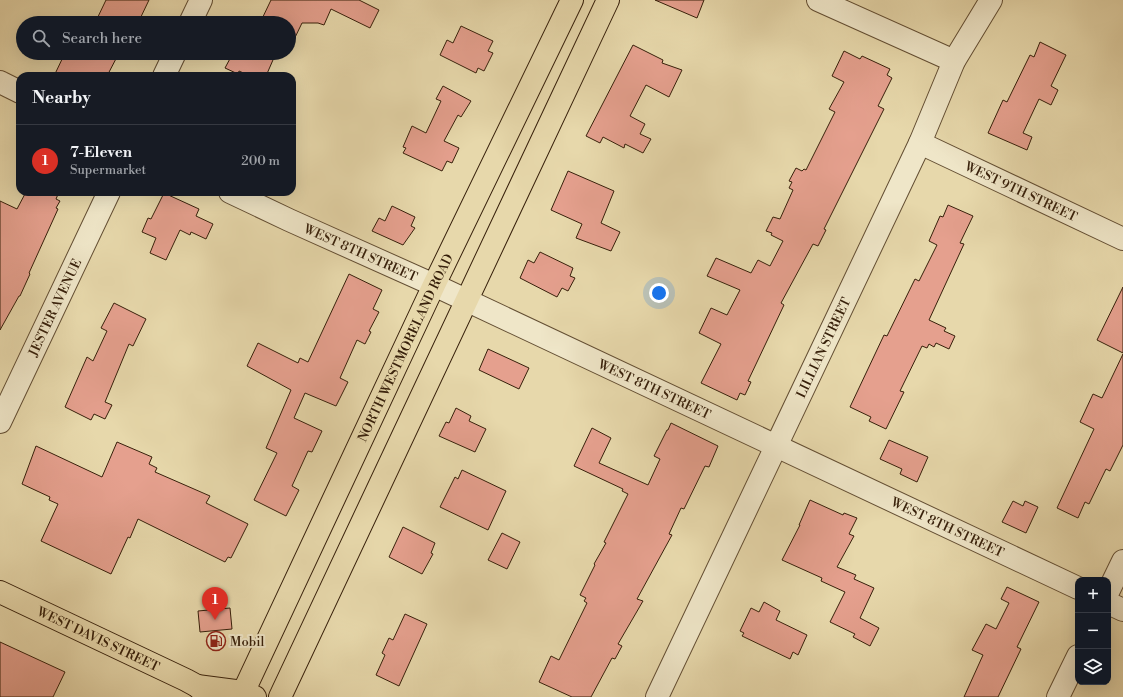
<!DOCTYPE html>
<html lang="en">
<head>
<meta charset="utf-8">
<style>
	:root { --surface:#171b24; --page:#20242c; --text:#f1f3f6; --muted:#9ea1a6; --line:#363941; --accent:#d93025 }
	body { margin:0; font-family:"Libre Bodoni",serif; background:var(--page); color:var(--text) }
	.controls { position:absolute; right:12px; bottom:12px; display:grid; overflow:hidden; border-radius:8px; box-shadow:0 4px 16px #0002 }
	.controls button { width:36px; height:36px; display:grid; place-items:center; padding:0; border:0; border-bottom:1px solid var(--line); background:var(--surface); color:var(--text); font:20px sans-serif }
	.you { position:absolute; left:659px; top:293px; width:14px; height:14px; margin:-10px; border:3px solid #fff; border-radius:50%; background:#1a73e8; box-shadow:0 0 0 6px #1a73e833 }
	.badge { display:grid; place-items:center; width:26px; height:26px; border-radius:50%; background:var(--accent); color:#fff; font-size:13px; font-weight:700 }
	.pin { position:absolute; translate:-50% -33px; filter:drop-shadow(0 1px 2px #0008) }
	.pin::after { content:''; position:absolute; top:21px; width:14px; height:12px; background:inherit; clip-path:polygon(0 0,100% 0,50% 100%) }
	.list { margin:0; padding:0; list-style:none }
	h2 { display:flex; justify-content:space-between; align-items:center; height:52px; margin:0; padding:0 16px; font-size:17px }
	h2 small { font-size:13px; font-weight:400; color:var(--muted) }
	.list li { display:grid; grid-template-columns:26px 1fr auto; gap:12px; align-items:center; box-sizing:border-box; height:72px; padding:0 16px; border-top:1px solid var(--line) }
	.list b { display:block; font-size:15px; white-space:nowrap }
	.list p { margin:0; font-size:13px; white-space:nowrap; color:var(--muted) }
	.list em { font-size:13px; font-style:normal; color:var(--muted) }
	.icon { flex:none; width:22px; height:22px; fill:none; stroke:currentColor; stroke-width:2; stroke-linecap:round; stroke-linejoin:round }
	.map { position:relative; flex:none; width:1123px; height:697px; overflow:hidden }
	.search { position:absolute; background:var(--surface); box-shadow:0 4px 16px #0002; left:16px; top:16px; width:280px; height:44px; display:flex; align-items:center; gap:10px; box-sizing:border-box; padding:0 14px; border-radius:22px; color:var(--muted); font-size:15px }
	.panel { position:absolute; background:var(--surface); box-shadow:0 4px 16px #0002; left:16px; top:72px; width:280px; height:124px; border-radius:12px }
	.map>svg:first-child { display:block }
</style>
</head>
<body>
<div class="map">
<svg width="1123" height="697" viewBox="0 0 1123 697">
	<rect width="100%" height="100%" fill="#e7d8ab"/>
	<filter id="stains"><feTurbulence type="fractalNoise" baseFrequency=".005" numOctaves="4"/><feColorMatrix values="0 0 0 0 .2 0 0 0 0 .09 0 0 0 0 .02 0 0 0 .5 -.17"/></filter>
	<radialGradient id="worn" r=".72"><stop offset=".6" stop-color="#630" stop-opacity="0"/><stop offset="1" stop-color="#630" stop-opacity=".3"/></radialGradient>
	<path fill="#e5a08e" stroke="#37200b" d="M106,0H149L138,23H95Z
		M271,0H359L379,10L370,28L331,9L324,25L318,23H302L289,50V23H260Z
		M655,0H704L697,18Z
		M461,26L493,41L488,51L493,53L484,71L478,68L476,73L440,55L447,40L453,43Z
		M1040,42L1066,55L1051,86L1058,90L1051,105L1039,99L1023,133L1032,137L1027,150L988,133L1003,100L1007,102L1030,55L1034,57Z
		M633,45L663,60L662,63L682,70L669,97L646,85L630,116L645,124L640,134L651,139L643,153L625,144L624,148L603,137L600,143L586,136Z
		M844,51L860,59L862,56L890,69L887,75L892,78L878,106L884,109L824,229L826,230L818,246L813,244L781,303L784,305L748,381L751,382L745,395L740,393L737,400L701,383L721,344L699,333L711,308L727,315L740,290L707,276L716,258L751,273L758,260L770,266L783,241L771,235L772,233L766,231L773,217L780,219L793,190L789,188L792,182L789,181L796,168L802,171L804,169L806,170L835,112L829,109L844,82L832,76Z
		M65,53H119L107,76H54Z
		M233,53H276L266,76H250L239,71L238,74L225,68Z
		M443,86L471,101L461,117L458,115L444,141L459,148L452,163L447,161L442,171L403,153L406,148L403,147L412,126L426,133L441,101L436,99Z
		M568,171L614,191L601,223L620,232L611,251L576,238L582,224L551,210Z
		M26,192H59L56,199L60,201L56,208L58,209L29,273L30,274L20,296H19L0,330V201L17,209Z
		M164,193L199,209L196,216L213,224L206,239L191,232L190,235L180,230L166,260L150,253L156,238L142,232L148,218L151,219Z
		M948,205L973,216L960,243L964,244L929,320L946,328L944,331L955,336L949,349L936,343L934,347L929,344L927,348L922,346L900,391L904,392L886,429L869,421L871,417L850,407L884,335L887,336L915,279L919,281L937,245L929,241L940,216L943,217Z
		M392,206L415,217L411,226L415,228L403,245L372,231L379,218L385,221Z
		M540,252L573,268L570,276L575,278L568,291L562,288L557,297L520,278L528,260L534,263Z
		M349,274L382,290L373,309L379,312L369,331L371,332L365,344L357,340L340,378L348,382L336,406L305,393L294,418L322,431L312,452L308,451L292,486L299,490L286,516L254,500L277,453L266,448L291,390L247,366L258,343L298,363L300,358L308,362Z
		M1123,287V353L1097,340Z
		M114,303L146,319L133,346L129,344L105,402L112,405L105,419L94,414L91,420L65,407L87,357L93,361L107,331L101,328Z
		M488,349L529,368L519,389L479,370Z
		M1123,354V445L1110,471L1106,469L1089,504L1085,502L1078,518L1057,508L1094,429L1080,422L1093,394L1102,398Z
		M456,408L471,416L469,421L486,429L475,452L439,436L446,422L449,423Z
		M671,423L718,446L709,467L705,466L684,509L681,508L669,534L672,535L637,599L643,601L618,644L622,646L615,659L612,658L591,697H572L539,682L551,656L559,660L587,603L584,601L586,598L580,595L595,565L594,564L606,543L604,542L628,494L622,491L623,489L574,466L592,428L611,438L599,463L648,485L660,459L654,456L667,430H668Z
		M889,440L928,457L917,482L900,474L902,469L880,459Z
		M117,442L152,457L149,464L157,468L155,472L210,496L206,503L248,524L231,558L228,557L225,562L138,519L130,538L128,537L111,574L41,541L58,504L49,500L50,497L22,484L36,446L102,477Z
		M462,470L506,491L488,530L440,507L455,477L458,479Z
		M810,500L843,515L844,513L857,518L849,534L854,536L837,567L856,575L854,579L874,588L860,618L879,628L870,646L853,637L855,634L830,622L845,592L821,581L822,578L782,560L800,525H799Z
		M1013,501L1023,506L1025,501L1038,507L1026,533L1002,522Z
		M403,527L435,543L431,553L433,554L422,574L389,557Z
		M502,533L520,542L507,569L488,560Z
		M1007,587L1039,602L1017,647L1021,649L998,697H964L983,655L972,650L986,624L996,629L1009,603L1001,599Z
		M764,602L780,611L776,620L807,635L798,655L793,652L790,659L742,636L744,633L740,631L751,608L759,612Z
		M230,608L232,629L200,632L198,611Z
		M405,614L427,624L399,686L376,675L385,655L382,653L389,638L393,640Z
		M0,642L65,672L53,697H0Z"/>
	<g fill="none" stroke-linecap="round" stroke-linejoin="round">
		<g stroke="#634e33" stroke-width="24">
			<g id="minor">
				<path d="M818,0L954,61"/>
				<path d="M190,23L201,0"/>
				<path d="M164,76L175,53"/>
				<path d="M0,82L20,92"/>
				<path id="s1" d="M920,143L1123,239"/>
				<path id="s2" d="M230,192L289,220L434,285L1078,588"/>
				<path id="s3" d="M0,422L109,192"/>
				<path d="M1108,592L1123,561"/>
				<path d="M1108,603L1123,610"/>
				<path id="s4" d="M657,697L920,143L954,61L991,0"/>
				<path d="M1058,697L1078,656"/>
			</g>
		</g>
		<g stroke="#37200b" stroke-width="24">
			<g id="major">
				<path id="s5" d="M0,592L186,680L197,686L209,697"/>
				<path d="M197,686L243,692L255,697"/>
				<path id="s6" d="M241,697L434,285L572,0"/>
				<path d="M280,697L608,0"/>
			</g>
		</g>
		<use href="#minor" stroke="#efe6c8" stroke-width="22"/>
		<use href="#major" stroke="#e7d8ab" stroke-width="22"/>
	</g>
	<defs>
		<g id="fuel-ring" transform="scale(1)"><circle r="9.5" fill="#efe6c8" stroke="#8f2418" stroke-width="1.5"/><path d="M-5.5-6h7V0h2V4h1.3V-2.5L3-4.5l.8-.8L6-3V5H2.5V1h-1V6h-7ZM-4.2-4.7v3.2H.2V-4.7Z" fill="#8f2418"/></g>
	</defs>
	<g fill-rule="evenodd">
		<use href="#fuel-ring" x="216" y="641"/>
	</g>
	<g text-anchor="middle" stroke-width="4" stroke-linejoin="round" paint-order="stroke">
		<g font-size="13" fill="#37200b" stroke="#efe6c8">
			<text dy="5" stroke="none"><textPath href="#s1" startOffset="112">WEST 9TH STREET</textPath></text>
			<text dy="5" stroke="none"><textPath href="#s2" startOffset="144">WEST 8TH STREET</textPath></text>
			<text dy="5" stroke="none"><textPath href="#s3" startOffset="127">JESTER AVENUE</textPath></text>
			<text dy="5" stroke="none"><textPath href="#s6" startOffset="386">NORTH WESTMORELAND ROAD</textPath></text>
			<text dy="5" stroke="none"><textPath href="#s4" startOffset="387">LILLIAN STREET</textPath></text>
			<text dy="5" stroke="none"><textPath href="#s2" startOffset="468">WEST 8TH STREET</textPath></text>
			<text dy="5" stroke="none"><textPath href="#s2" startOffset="792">WEST 8TH STREET</textPath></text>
			<text dy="5" stroke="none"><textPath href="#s5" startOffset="109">WEST DAVIS STREET</textPath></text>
		</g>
		<g font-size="13" fill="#37200b" stroke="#efe6c8" text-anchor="start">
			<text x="230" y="646">Mobil</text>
		</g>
	</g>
	<rect width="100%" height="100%" filter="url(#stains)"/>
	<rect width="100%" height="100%" fill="url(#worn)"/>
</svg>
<div class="controls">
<button>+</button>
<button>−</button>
<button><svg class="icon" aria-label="layers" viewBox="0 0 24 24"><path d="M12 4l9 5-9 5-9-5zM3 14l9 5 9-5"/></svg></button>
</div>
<div class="you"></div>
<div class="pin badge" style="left:215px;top:620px">1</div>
<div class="search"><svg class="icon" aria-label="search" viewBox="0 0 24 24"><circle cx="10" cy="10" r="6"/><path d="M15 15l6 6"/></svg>Search here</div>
<section class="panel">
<h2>Nearby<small></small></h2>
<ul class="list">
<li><span class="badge">1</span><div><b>7-Eleven</b><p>Supermarket</p></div><em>200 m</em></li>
</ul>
</section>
</div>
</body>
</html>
